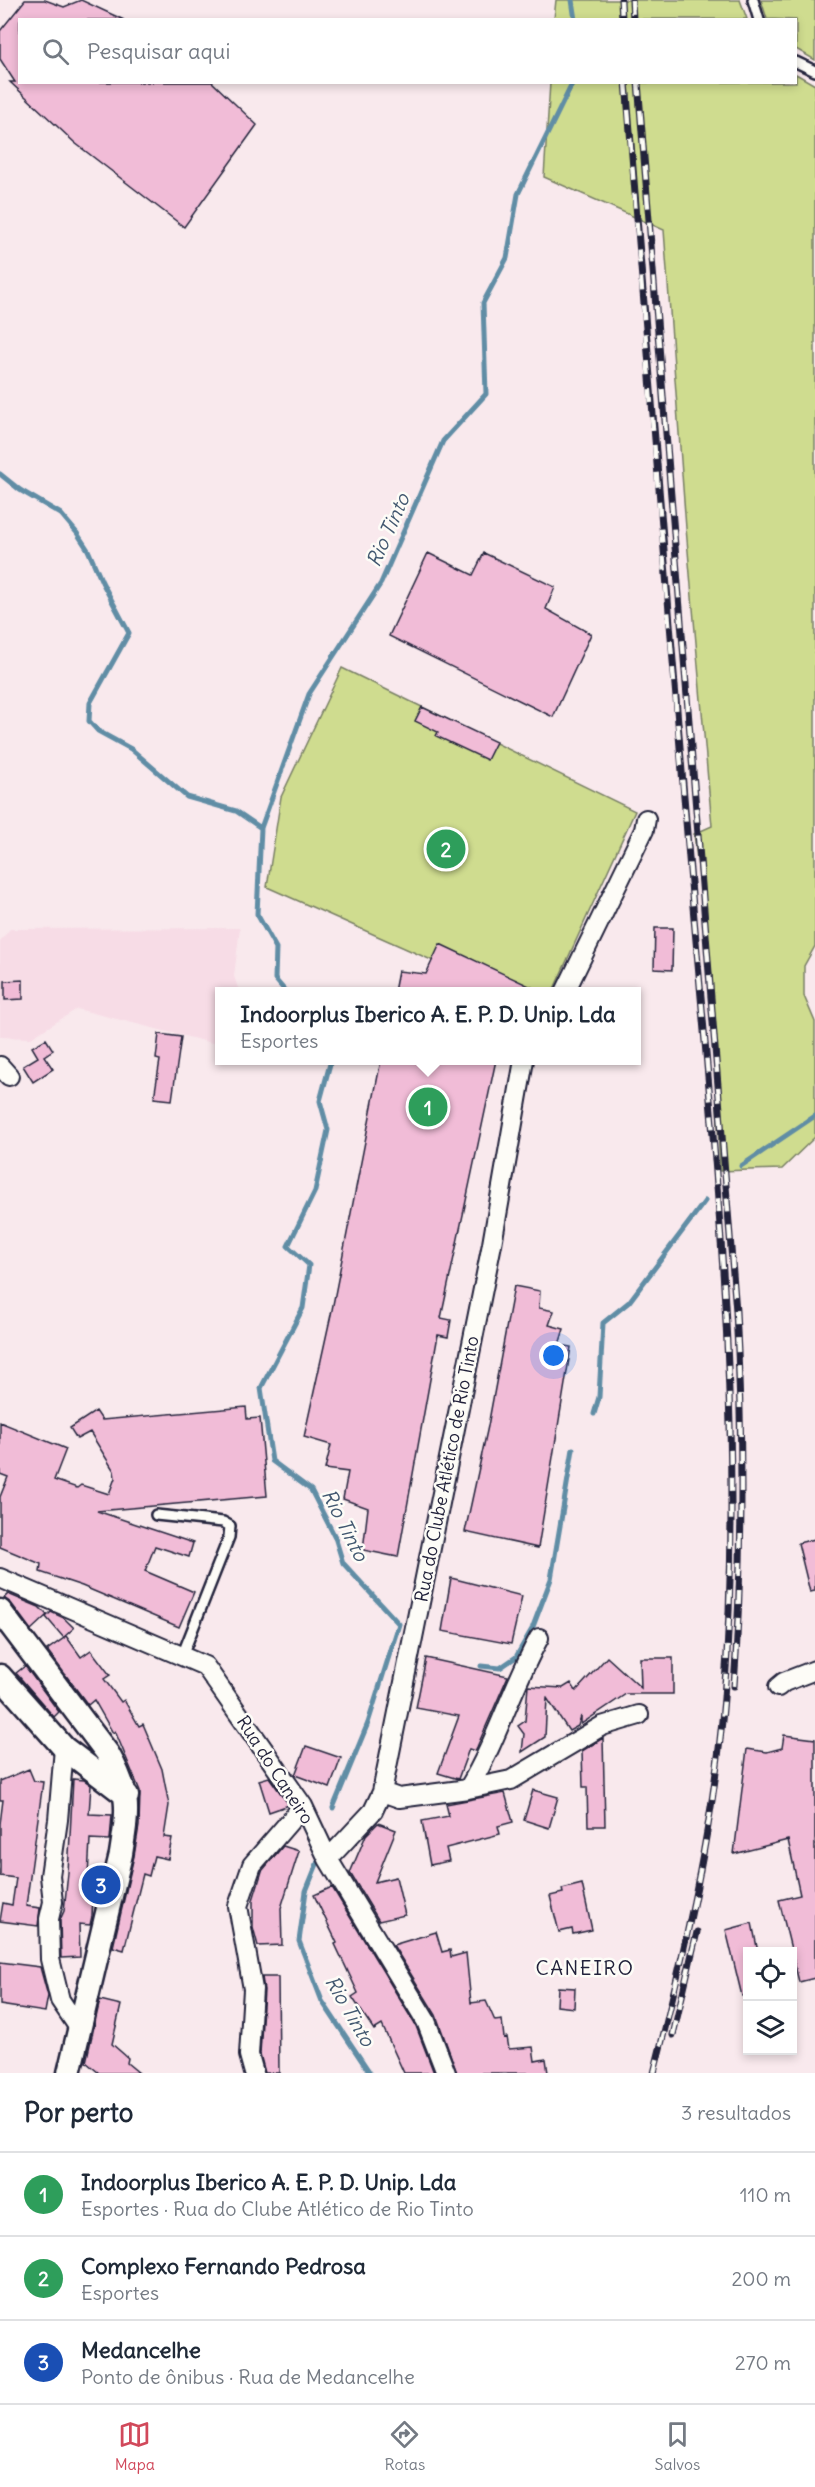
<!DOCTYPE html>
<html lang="pt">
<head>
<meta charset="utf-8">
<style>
	:root { --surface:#fff; --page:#f2f2f3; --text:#1f2937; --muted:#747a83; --line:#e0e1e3; --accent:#d1495b }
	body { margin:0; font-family:Delius,sans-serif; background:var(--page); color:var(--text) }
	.controls { position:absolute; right:18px; bottom:18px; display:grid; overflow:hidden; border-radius:0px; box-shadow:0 3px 9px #0003 }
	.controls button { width:54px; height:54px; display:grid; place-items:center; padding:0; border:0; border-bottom:2px solid var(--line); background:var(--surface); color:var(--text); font:30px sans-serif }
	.you { position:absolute; left:554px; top:1356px; width:21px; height:21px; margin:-15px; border:4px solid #fff; border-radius:50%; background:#1a73e8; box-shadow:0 0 0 9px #1a73e833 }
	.badge { display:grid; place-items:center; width:39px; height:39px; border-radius:50%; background:var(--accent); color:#fff; font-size:20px; font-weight:700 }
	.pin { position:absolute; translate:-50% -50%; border:3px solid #fff; box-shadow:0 2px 6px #0006 }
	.popup { position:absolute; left:215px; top:987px; width:426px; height:78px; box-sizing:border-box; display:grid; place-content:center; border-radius:0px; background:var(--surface); filter:drop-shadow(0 2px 4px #0005); font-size:20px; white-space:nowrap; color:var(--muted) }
	.popup b { font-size:22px; color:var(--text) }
	.popup::after { content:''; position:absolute; left:50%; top:100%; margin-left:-12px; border:12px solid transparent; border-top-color:var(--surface) }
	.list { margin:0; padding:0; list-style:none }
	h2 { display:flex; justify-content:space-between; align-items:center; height:78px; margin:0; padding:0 24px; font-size:26px }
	h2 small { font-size:20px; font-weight:400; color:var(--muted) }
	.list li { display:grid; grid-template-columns:39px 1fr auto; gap:18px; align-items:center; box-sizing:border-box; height:84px; padding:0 24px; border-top:2px solid var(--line) }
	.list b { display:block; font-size:22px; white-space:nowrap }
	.list p { margin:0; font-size:20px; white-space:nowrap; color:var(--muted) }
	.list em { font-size:20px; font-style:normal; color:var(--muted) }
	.icon { flex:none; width:33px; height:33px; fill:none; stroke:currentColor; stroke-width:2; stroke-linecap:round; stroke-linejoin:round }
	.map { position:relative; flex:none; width:815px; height:2073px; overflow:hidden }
	.search { position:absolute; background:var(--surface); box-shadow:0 3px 9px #0003; left:18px; right:18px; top:18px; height:66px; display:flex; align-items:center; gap:15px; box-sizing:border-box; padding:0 21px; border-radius:0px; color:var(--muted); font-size:22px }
	.sheet { height:330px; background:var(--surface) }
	nav { display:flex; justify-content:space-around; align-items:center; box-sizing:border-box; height:84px; border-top:2px solid var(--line); background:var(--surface); font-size:16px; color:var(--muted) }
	nav a { display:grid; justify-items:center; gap:3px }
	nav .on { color:var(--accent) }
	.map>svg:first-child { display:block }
</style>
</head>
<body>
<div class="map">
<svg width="815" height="2073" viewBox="0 0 815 2073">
	<rect width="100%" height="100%" fill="#f9e9ed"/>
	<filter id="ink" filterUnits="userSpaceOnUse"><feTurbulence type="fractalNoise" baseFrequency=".0167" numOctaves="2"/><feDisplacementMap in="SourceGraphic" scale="12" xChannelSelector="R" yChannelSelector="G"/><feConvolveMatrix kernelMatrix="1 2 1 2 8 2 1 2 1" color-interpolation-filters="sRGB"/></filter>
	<g filter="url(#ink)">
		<path fill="#f7dce6" d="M240,928L234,976L239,991L219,992V1042L212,1043L77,1009L31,1038L0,1037V941L10,929Z"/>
		<path fill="#cfdc8f" stroke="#787f65" stroke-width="1.5" d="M556,0H740L747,19H554Z
			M761,0H815V60L796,49V20L767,19Z
			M796,74L815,85V946L804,966V996L815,1022V1137L782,1169L720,1171L711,966L709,962L694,834L712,826L686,528L664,230L544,177L550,83L796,82Z
			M342,668L635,811L553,991H501L267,887L281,797Z"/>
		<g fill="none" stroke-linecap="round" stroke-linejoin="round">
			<path stroke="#618da5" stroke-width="5" d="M572,0L575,20
				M0,474L20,490L61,514L77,533L88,550L102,582L129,633L90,703L89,721L98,731L131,749L187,797L236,811L261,828
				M286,992L275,979L276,948L257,914L261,828L309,694L381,583L443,441L486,394L483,303L507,258L518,194L573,82
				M331,1060L320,1101L328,1130L315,1191L288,1246L309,1265L303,1308L261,1388L272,1461L311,1490L335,1537L343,1563L399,1624L368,1723L333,1808
				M741,1166L815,1116
				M594,1414L599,1397L603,1323L629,1302L705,1201
				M481,1666L500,1668L516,1657L532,1629L551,1579L573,1449
				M319,1859L306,1891L299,1941L322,2001L370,2073"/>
		</g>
		<path fill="#f1bcd7" stroke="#22223b" stroke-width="1.5" d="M25,0H45L64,7L81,0L124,20H20V82H212L257,125L184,227L75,143L10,82H15L0,59V31Z
			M428,553L473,575L484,553L555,587L546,609L591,634L553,717L389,636Z
			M422,707L496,742L487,760L436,736L438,732L415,721Z
			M655,928H673L672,970L654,969Z
			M440,944L542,992H394L398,971L426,974Z
			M23,980V999L5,1000V981Z
			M159,1034L181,1037L172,1100L154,1098L160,1060L156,1059Z
			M46,1039L53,1050L44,1056L53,1069L33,1082L23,1066L38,1057L32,1047Z
			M381,1060H496L441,1318L451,1320L448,1337L438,1335L398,1557L363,1550L368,1508L343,1499L348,1472L325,1469L331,1445L304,1437L332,1310Z
			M514,1286L540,1291L539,1308L554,1311L549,1325L564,1329L559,1345L571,1347L538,1548L465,1532L488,1426Z
			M246,1407L247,1419L260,1418L267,1496L97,1511L193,1543L189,1557L155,1546L145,1571L194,1592L179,1627L82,1586L40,1572L41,1564L0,1547V1497L8,1477L0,1474V1422L66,1449L54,1480L77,1488L81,1485L109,1494L115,1478L114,1471L90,1432L77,1439L70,1428L96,1411L102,1420Z
			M815,1539V1591L810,1592L798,1543Z
			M451,1578L522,1596L511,1644L442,1631Z
			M8,1594L39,1607L47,1615L31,1630L11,1603L4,1598Z
			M51,1612L64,1618L74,1628L64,1637L66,1636L81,1657L91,1650L110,1675L104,1679L121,1702L124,1700L139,1726L143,1724L162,1769L169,1805L164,1837L172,1838L168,1859L154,1856L149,1876L143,1874L124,1950L113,1947L134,1856L139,1826L140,1791L115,1731L113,1733L94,1700L88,1705L47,1650L64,1638L46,1617Z
			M607,1657L641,1688L640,1658H673V1694H626L581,1724V1716L578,1726L569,1731L547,1698L545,1737L522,1752L524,1734L518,1726L525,1721L528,1686L563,1688L571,1683L576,1691Z
			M426,1658L508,1676L477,1747L475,1751L469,1749L458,1779L438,1773L459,1716L416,1708Z
			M25,1666L59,1712L54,1717L16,1673Z
			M784,1735L815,1739V1978L799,1982L779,1900L800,1895L788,1840L734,1854L747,1749L767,1752L782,1748Z
			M603,1738L605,1826H588L587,1787H583L582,1751Z
			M306,1746L341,1758L330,1788L295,1775Z
			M29,1769L34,1781L43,1782L26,1906L40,1908L38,1926L0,1921L3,1903L12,1905L16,1878L0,1876V1824L3,1800H0V1781Z
			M269,1777L289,1805L269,1812L259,1780Z
			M73,1779L84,1780L91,1785L89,1814L112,1815L110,1840L90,1839L88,1877H94L92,1916L90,1925L79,1924L80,1957L61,1958L60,1920L64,1911L68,1873Z
			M533,1790L558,1797L549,1828L524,1820Z
			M505,1793L513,1822L498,1826L500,1834L446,1848L449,1861L430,1865L422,1821L449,1816L446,1804Z
			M378,1823L396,1830L375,1882L396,1877L405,1915L379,1921L350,1873L366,1835Z
			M283,1846L299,1851L281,1908L282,1945L258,1946L253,1927V1900L262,1871Z
			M582,1884L592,1930L573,1934L572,1929L559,1932L550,1896L563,1893L562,1889Z
			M332,1887L416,2026L434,2073H404L382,2025L374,2030L352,1997L358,1993L335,1944L337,1943L314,1895Z
			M752,1923L758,1952H747V1996H742L726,1930Z
			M436,1932L442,1952L450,1950L451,1957L466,1953L471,2003L486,2001L495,2021L502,2020L504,2038L507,2037L509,2049L533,2047L535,2061L546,2059L548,2073H457L436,2015L393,1945Z
			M0,1962L40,1967L48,1996L45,2012L0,2005Z
			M262,1977H278L279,2073H265L260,2054L264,1990Z
			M558,1987L575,1988L574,2008L557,2006Z
			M100,2000L121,2005L112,2044L128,2058L127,2063L139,2073H99L86,2062Z"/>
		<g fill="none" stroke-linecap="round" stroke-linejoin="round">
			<g stroke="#22223b" stroke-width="14">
				<path id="service" d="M753,0L759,20
					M796,62L815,71
					M156,1515L223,1522L230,1526L229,1537L182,1656"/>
			</g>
			<g stroke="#22223b" stroke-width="22">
				<path id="minor" d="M565,992L644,830L646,819
					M0,1066L9,1076
					M0,1578L205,1666L303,1806L328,1859L426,2021L446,2073
					M778,1687L784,1682L815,1670
					M64,1748L58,1820L50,1876L53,1902L49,1919L50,1959L60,2000L79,2028
					M468,1789C497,1741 512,1687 539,1638
					M382,1792L399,1798L468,1789L511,1780L602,1726L639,1715
					M328,1859L373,1811L382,1792L492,1244L524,1060
					M254,2073L249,2055L253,1989L238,1906L252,1865L303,1806"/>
			</g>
			<g stroke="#22223b" stroke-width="27">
				<path id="tertiary" d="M0,1611L108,1754C131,1795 128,1809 121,1854L69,2073
					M0,1676L64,1748L127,1796"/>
			</g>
			<use href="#service" stroke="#fdfcf7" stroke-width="9"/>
			<use href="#minor" stroke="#fdfcf7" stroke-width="18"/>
			<use href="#tertiary" stroke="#fdfcf7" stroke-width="22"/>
			<g stroke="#22223b" stroke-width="7">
				<path id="rail" d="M621,0L622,20
					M632,0L633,20
					M626,82C646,353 669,624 692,895C715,1162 745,1429 724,1698C714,1825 685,1949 654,2073
					M638,82L736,1311C743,1436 743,1561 734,1686
					M673,2035L697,1932"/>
			</g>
			<use href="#rail" stroke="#fdfcf7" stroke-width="4.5" stroke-dasharray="14" stroke-linecap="butt"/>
		</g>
	</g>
	<g text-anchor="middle" stroke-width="5" stroke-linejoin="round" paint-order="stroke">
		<g font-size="18" fill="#22223b" stroke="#fdfcf7">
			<text transform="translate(447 1469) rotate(-79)" y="6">Rua do Clube Atlético de Rio Tinto</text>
			<text transform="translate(275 1770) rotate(57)" y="6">Rua do Caneiro</text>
		</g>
		<g font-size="20" font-style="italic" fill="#425870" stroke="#fdfcf7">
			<text transform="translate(388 530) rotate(-66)" y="7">Rio Tinto</text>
			<text transform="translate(345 1525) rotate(63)" y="7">Rio Tinto</text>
			<text transform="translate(350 2011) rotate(60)" y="7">Rio Tinto</text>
		</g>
		<g font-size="20" letter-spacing="1.5" fill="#22223b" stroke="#fdfcf7">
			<text x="585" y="1975">CANEIRO</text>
		</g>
	</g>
</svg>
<div class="controls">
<button><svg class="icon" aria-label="locate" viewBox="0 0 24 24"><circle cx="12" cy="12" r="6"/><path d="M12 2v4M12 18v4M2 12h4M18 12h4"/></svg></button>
<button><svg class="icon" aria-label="layers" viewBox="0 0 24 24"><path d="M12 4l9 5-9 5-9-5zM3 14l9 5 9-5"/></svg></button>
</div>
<div class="you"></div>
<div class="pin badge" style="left:428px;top:1107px;background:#2e9e5b">1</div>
<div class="popup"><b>Indoorplus Iberico A. E. P. D. Unip. Lda</b>Esportes</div>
<div class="pin badge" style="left:446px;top:849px;background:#2e9e5b">2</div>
<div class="pin badge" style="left:101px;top:1885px;background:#1a4fb4">3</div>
<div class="search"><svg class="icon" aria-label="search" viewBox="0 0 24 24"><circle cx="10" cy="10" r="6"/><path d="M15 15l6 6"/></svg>Pesquisar aqui</div>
</div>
<section class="sheet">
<h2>Por perto<small>3 resultados</small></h2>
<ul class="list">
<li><span class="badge" style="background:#2e9e5b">1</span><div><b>Indoorplus Iberico A. E. P. D. Unip. Lda</b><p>Esportes · Rua do Clube Atlético de Rio Tinto</p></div><em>110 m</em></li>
<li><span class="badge" style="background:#2e9e5b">2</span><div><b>Complexo Fernando Pedrosa</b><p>Esportes</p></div><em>200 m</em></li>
<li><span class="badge" style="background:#1a4fb4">3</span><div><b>Medancelhe</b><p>Ponto de ônibus · Rua de Medancelhe</p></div><em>270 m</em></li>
</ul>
</section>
<nav>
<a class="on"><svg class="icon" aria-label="map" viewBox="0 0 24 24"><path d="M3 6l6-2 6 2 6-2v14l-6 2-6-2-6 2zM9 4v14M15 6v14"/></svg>Mapa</a>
<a><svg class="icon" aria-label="directions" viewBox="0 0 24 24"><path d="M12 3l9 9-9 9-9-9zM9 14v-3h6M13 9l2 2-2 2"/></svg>Rotas</a>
<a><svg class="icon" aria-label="saved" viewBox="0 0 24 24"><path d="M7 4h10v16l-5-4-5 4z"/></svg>Salvos</a>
</nav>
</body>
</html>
